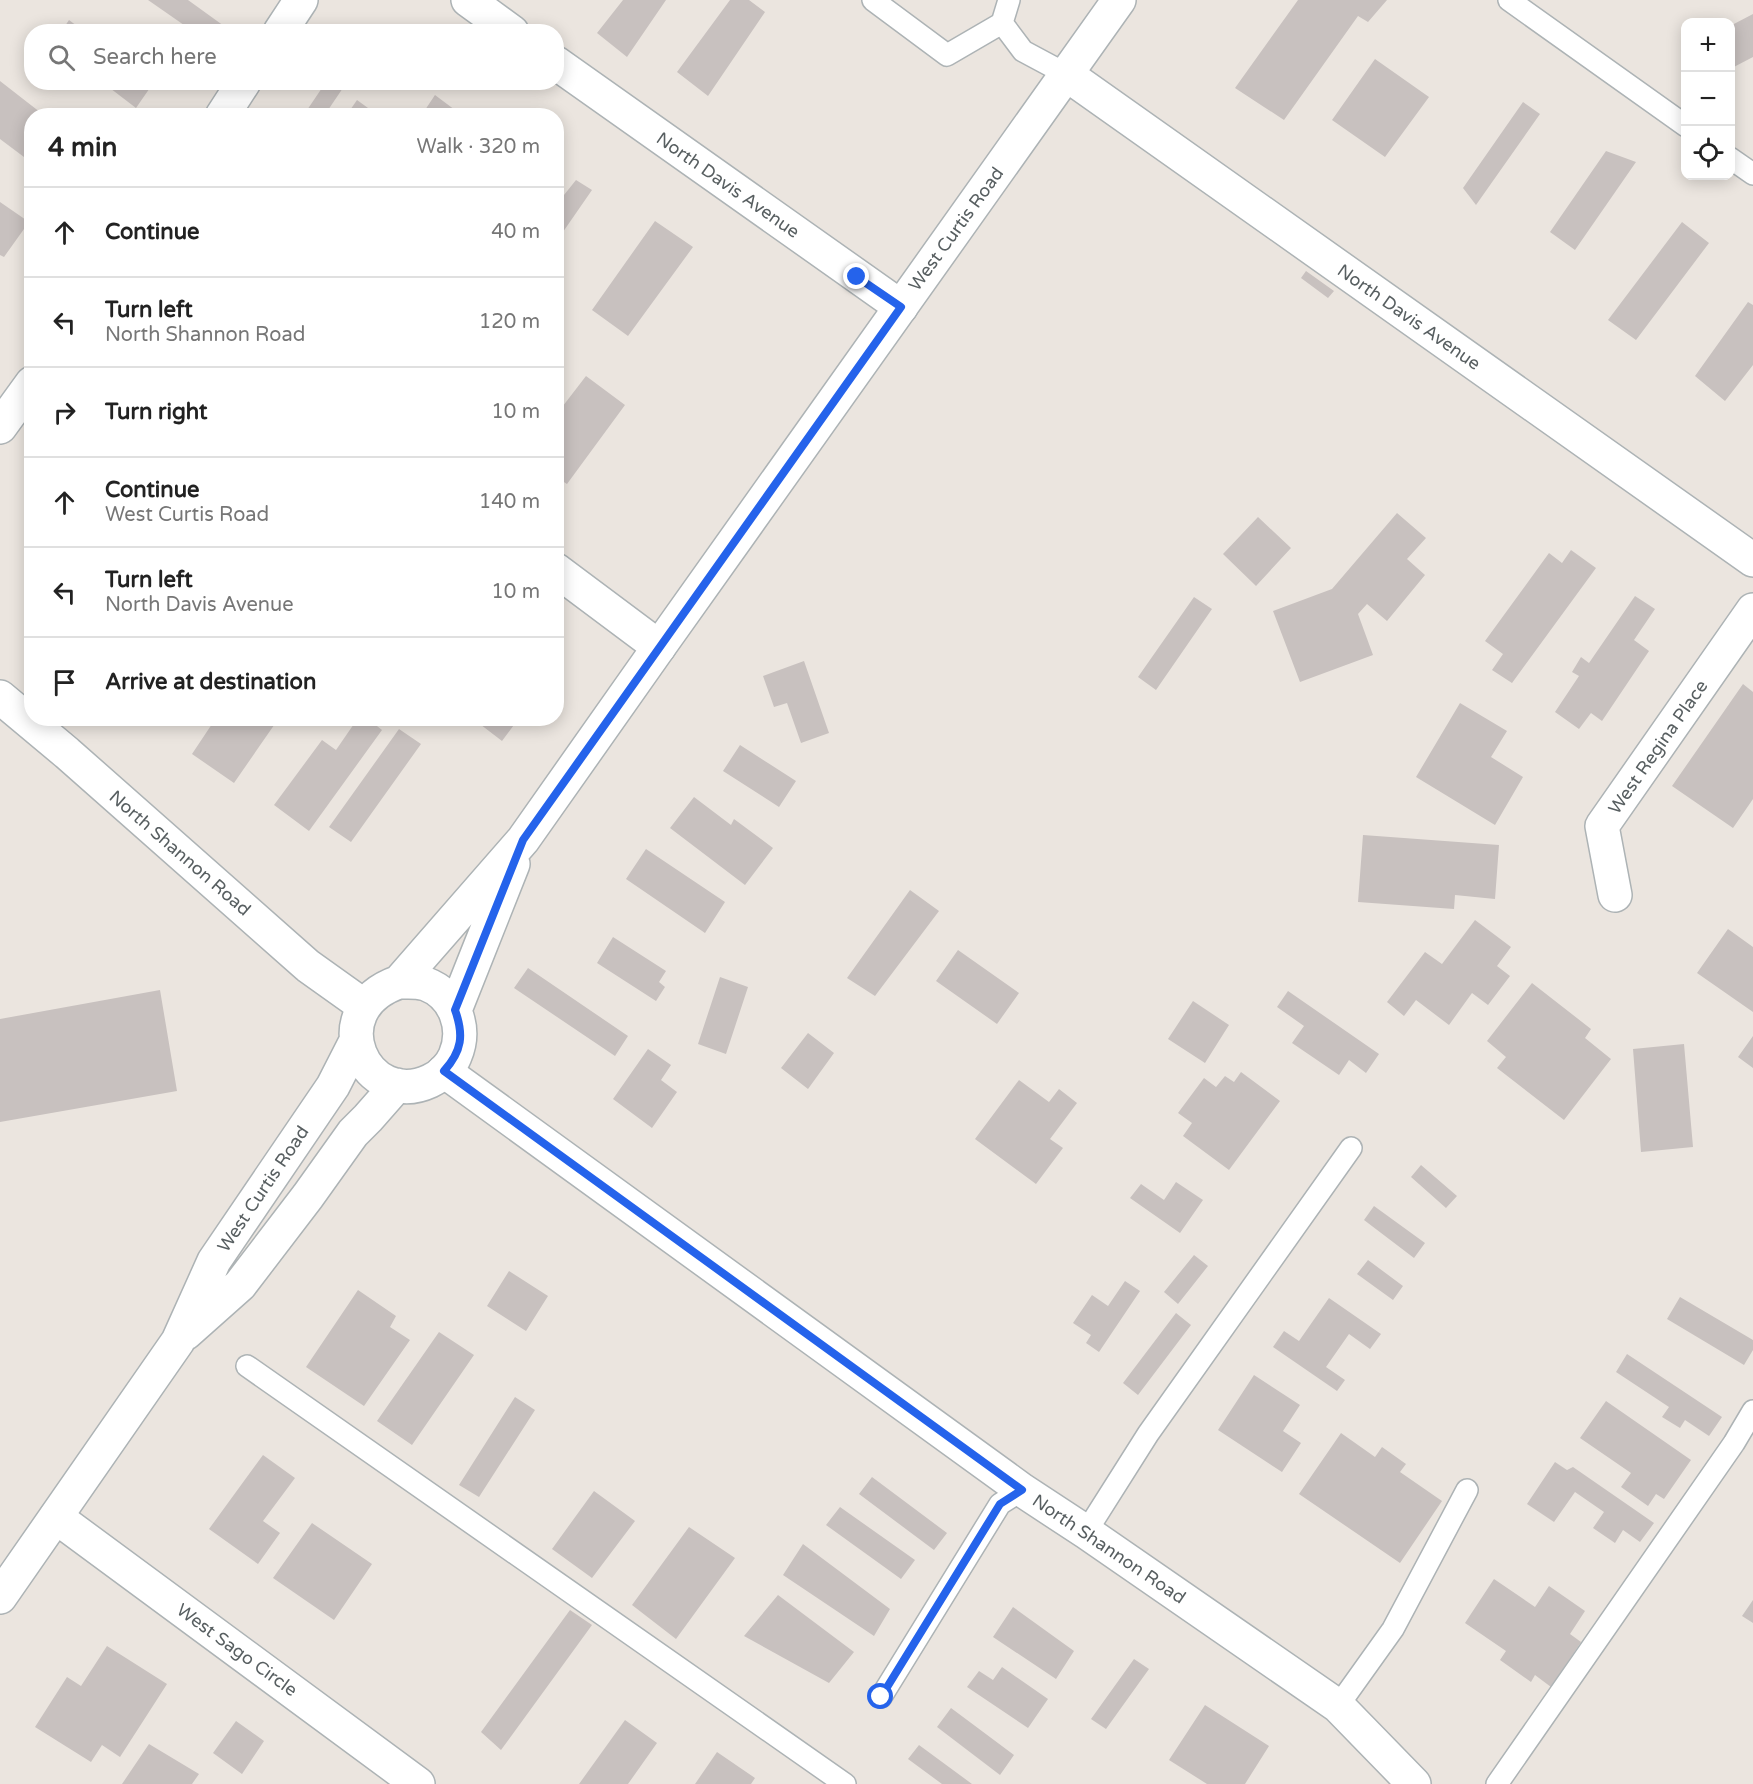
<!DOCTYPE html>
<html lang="en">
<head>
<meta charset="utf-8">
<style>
	:root { --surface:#fff; --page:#f6f6f6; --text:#222; --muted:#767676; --line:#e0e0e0 }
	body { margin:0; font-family:"Varela Round",sans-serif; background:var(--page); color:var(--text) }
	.controls { position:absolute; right:18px; top:18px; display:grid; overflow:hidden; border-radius:12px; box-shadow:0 3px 15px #0003 }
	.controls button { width:54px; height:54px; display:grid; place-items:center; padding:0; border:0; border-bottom:2px solid var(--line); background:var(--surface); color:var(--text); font:30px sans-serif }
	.stop { position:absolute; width:18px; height:18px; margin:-14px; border:4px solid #2563eb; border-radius:50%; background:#fff }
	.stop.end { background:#2563eb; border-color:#fff; box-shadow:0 2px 6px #0008 }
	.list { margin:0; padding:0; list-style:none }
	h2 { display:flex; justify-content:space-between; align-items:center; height:78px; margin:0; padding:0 24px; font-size:26px }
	h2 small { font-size:20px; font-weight:400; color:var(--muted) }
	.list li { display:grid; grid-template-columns:39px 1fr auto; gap:18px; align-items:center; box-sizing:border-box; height:90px; padding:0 24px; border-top:2px solid var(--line) }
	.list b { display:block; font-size:22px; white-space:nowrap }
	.list p { margin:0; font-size:20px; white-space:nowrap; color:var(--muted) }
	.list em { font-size:20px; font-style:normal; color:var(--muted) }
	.icon { flex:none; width:33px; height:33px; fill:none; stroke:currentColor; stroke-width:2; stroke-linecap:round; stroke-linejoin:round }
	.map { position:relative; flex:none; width:1753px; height:1784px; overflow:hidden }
	.search { position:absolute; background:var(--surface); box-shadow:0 3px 15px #0003; left:24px; top:24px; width:540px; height:66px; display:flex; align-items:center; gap:15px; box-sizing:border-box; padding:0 21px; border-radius:24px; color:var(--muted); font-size:22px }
	.panel { position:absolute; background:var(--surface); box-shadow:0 3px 15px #0003; left:24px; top:108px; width:540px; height:618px; border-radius:24px }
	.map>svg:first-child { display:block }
</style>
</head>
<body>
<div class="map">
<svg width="1753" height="1784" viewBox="0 0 1753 1784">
	<rect width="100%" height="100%" fill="#ebe5df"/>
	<path fill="#c8c1bf" d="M148,0H188L224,26L220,32H194Z
		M623,0H666L627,57L597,33Z
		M730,0H749L765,12L708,96L677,72Z
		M1298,0H1387L1368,22L1358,16L1284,120L1235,88Z
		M1753,14V57L1730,69V26Z
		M69,20L85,32H61Z
		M1375,59L1429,97L1385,157L1332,120Z
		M0,81L45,116H32V163L0,139Z
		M102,82H154L136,108Z
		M326,82H347L324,116H303Z
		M435,95L459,113L457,116H421Z
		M357,100L379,116H346Z
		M1523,102L1540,114L1476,205L1463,188Z
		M1606,151L1636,162L1575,250L1550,232Z
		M576,180L592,190L556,242V205Z
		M0,202L29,222L4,257L0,255Z
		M655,221L693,247L628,336L592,310Z
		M1682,222L1709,243L1636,340L1608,320Z
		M1306,271L1334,291L1328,298L1301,278Z
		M1748,302L1753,305V365L1725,401L1695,376Z
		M586,376L625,405L567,484L556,477V415Z
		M1397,513L1426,538L1407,559L1425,575L1387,621L1367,604L1358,614L1373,655L1300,682L1273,611L1332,589Z
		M1258,517L1291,548L1256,586L1223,554Z
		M1571,550L1596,568L1512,683L1492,670L1503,654L1485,641L1549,553L1562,563Z
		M1635,596L1655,609L1634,640L1649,651L1602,721L1591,713L1579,729L1555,712L1579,676L1572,672L1581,657L1589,663Z
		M1194,597L1212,609L1156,690L1138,677Z
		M804,661L829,733L801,743L787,703L774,707L763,676Z
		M1743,684L1753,692V799L1733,828L1672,786Z
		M1460,703L1507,731L1491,757L1523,777L1495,825L1416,777Z
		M216,718H279L234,783L192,754Z
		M358,718H367L382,730L309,831L274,805L322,740L336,750Z
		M472,718H519L502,741Z
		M399,729L421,744L351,842L329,827Z
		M740,745L796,781L779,807L723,771Z
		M694,797L731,825L734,819L773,848L745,885L670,828Z
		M1363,835L1499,845L1495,899L1455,895L1454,909L1358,902Z
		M646,849L725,902L705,933L626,879Z
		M910,890L939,911L875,996L847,978Z
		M1475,920L1511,947L1497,966L1510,976L1488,1005L1472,993L1449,1025L1416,1000L1404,1016L1387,1002L1425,952L1442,964Z
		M1728,929L1753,947V1012L1697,973Z
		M613,937L666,971L659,982L665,987L656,1001L597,963Z
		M958,950L1019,993L997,1024L936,981Z
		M528,968L628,1036L615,1056L514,988Z
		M720,977L748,987L726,1054L698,1044Z
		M1532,983L1591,1029L1585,1038L1611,1059L1564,1120L1497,1068L1506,1057L1487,1041Z
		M160,990L177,1091L0,1122V1019Z
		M1288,991L1379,1054L1366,1073L1349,1060L1339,1075L1292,1043L1304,1026L1277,1007Z
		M1193,1001L1229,1025L1205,1063L1168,1039Z
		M808,1033L834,1053L808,1089L781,1068Z
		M1753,1036V1068L1738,1057Z
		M1684,1044L1693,1147L1641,1152L1633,1049Z
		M648,1049L671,1065L661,1080L677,1092L652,1128L613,1099Z
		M1241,1072L1280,1101L1229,1170L1183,1136L1192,1123L1178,1113L1204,1078L1216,1087L1225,1076L1234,1082Z
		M1019,1080L1049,1102L1059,1089L1077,1103L1050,1139L1063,1148L1036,1184L975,1139Z
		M1421,1165L1457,1196L1446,1208L1411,1177Z
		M1176,1182L1203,1200L1180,1233L1130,1198L1141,1184L1164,1200Z
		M1374,1206L1425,1243L1414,1258L1364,1220Z
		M1194,1255L1208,1266L1178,1304L1164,1292Z
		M1368,1260L1403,1286L1393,1300L1357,1274Z
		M509,1271L548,1296L526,1331L487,1306Z
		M1125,1281L1140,1291L1099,1352L1086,1343L1091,1335L1073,1323L1092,1295L1108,1306Z
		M358,1290L396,1316L390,1327L410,1340L364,1406L306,1367Z
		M1680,1297L1753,1340V1350L1744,1365L1667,1319Z
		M1329,1298L1381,1334L1370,1349L1349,1334L1326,1367L1345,1380L1337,1391L1273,1347L1284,1331L1299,1341Z
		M1176,1313L1191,1325L1138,1395L1123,1383Z
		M439,1332L474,1355L412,1445L377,1421Z
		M1627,1354L1722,1417L1709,1436L1685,1420L1680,1428L1662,1417L1669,1407L1616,1372Z
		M1254,1375L1300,1405L1283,1431L1301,1443L1282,1472L1218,1430Z
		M515,1397L535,1410L479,1497L459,1485Z
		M1606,1401L1691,1460L1664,1499L1656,1494L1648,1506L1621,1487L1631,1473L1580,1438Z
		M1341,1433L1375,1457L1382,1447L1406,1464L1400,1472L1442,1501L1400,1563L1299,1494Z
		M263,1455L295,1478L263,1521L280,1533L258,1564L209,1529Z
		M1555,1462L1567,1470L1573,1467L1654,1523L1640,1542L1623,1530L1615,1543L1593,1528L1604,1512L1575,1492L1554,1522L1527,1504Z
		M872,1477L947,1533L934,1550L859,1494Z
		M594,1491L635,1521L592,1578L552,1549Z
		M840,1507L915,1560L901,1579L826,1525Z
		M312,1523L372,1564L334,1620L273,1578Z
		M689,1527L735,1558L676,1639L632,1605Z
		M803,1544L890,1609L874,1636L783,1575Z
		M1494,1579L1535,1607L1549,1586L1585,1611L1570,1634L1581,1642L1551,1687L1535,1675L1531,1682L1500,1660L1506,1651L1465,1623Z
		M778,1595L854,1652L829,1683L744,1636Z
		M1753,1600V1623L1742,1616Z
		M1013,1607L1074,1651L1056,1679L993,1637Z
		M570,1610L592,1625L501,1750L481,1732Z
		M107,1646L167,1684L120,1757L102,1745L91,1762L35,1727L67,1677L81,1686Z
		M1134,1659L1149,1669L1106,1729L1091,1719Z
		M1002,1667L1048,1699L1028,1728L967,1687L979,1671L993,1680Z
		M1205,1705L1269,1746L1245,1784H1207L1169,1760Z
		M951,1708L1014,1755L1000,1775L937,1727Z
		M625,1720L657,1743L628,1784H579Z
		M236,1721L264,1741L242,1774L213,1753Z
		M149,1744L199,1774L192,1784H122Z
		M919,1745L972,1784H942L908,1759Z
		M717,1752L755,1778L751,1784H695Z"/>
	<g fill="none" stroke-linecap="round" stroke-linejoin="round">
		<g stroke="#adb3b5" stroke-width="24">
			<path id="service" d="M873,0L947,55L1002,23
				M1009,0L1002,23L1023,51L1066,74
				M1509,0L1686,126
				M1730,158L1753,174
				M247,1366L845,1784
				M1086,1532L1148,1434L1351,1148
				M881,1697L1000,1504L1022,1490
				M1338,1706L1393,1629L1467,1490
				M1497,1784L1734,1443L1753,1411"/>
		</g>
		<g stroke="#adb3b5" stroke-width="36">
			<path id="minor" d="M468,0L512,32
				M280,32L301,0
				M556,63L901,307
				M222,116L244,82
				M0,427L32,383
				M556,570L659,647
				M0,697L67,753L308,966L364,1006
				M1615,895L1602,826L1753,610
				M444,1071L1022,1490L1086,1532L1338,1706L1414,1784
				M56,1517L418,1784"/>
		</g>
		<g stroke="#adb3b5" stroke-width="36">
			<path id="tertiary" d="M1066,74L1753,560
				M399,982C409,982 417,981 426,984C455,995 467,1028 455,1056C451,1066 441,1076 430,1081C366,1111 318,1010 399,982L523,840L659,647L1119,0
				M455,1010L513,864
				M186,1333L240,1285L308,1196L353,1133L368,1118L397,1085
				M0,1597L178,1341L214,1261L333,1086L356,1041"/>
		</g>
		<use href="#service" stroke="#fff" stroke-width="21"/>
		<use href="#minor" stroke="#fff" stroke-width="33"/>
		<use href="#tertiary" stroke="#fff" stroke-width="33"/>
	</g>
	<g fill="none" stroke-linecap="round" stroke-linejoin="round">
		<path stroke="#2563eb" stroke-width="8" d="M857,277L901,307L523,840L455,1010C464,1035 462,1051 444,1071L1022,1490L1000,1504L881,1697"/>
	</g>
	<g text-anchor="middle" stroke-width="6" stroke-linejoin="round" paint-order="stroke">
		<g font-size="18" fill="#585f61" stroke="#fff">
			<text transform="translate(728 185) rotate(35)" y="6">North Davis Avenue</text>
			<text transform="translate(956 229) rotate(-54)" y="6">West Curtis Road</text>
			<text transform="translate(1409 317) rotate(35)" y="6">North Davis Avenue</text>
			<text transform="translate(1658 747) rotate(-55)" y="6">West Regina Place</text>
			<text transform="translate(180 853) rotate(41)" y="6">North Shannon Road</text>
			<text transform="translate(263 1189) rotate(-56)" y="6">West Curtis Road</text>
			<text transform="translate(1109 1549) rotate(34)" y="6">North Shannon Road</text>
			<text transform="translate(237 1650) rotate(36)" y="6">West Sago Circle</text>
		</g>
	</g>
</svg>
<div class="controls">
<button>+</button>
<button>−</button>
<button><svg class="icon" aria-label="locate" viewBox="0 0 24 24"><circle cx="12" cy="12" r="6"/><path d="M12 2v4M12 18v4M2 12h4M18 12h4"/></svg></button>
</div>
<div class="stop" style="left:881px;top:1697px"></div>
<div class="stop end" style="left:857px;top:277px"></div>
<div class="search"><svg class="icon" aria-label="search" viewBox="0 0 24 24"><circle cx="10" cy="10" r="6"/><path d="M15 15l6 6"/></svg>Search here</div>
<section class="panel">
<h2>4 min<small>Walk · 320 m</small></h2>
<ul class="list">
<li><svg class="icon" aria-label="ahead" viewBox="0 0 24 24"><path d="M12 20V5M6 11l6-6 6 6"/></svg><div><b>Continue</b></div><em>40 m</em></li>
<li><svg class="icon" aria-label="left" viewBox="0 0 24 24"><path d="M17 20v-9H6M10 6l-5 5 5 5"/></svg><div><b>Turn left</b><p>North Shannon Road</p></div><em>120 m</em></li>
<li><svg class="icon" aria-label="right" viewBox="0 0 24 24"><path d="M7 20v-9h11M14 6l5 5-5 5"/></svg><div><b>Turn right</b></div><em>10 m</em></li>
<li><svg class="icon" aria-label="ahead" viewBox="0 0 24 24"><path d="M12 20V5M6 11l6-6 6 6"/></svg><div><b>Continue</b><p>West Curtis Road</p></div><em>140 m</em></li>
<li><svg class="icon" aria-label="left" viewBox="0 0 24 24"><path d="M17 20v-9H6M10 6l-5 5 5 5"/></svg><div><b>Turn left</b><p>North Davis Avenue</p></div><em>10 m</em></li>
<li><svg class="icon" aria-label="arrive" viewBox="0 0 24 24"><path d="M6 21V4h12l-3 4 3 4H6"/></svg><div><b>Arrive at destination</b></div></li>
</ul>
</section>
</div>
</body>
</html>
